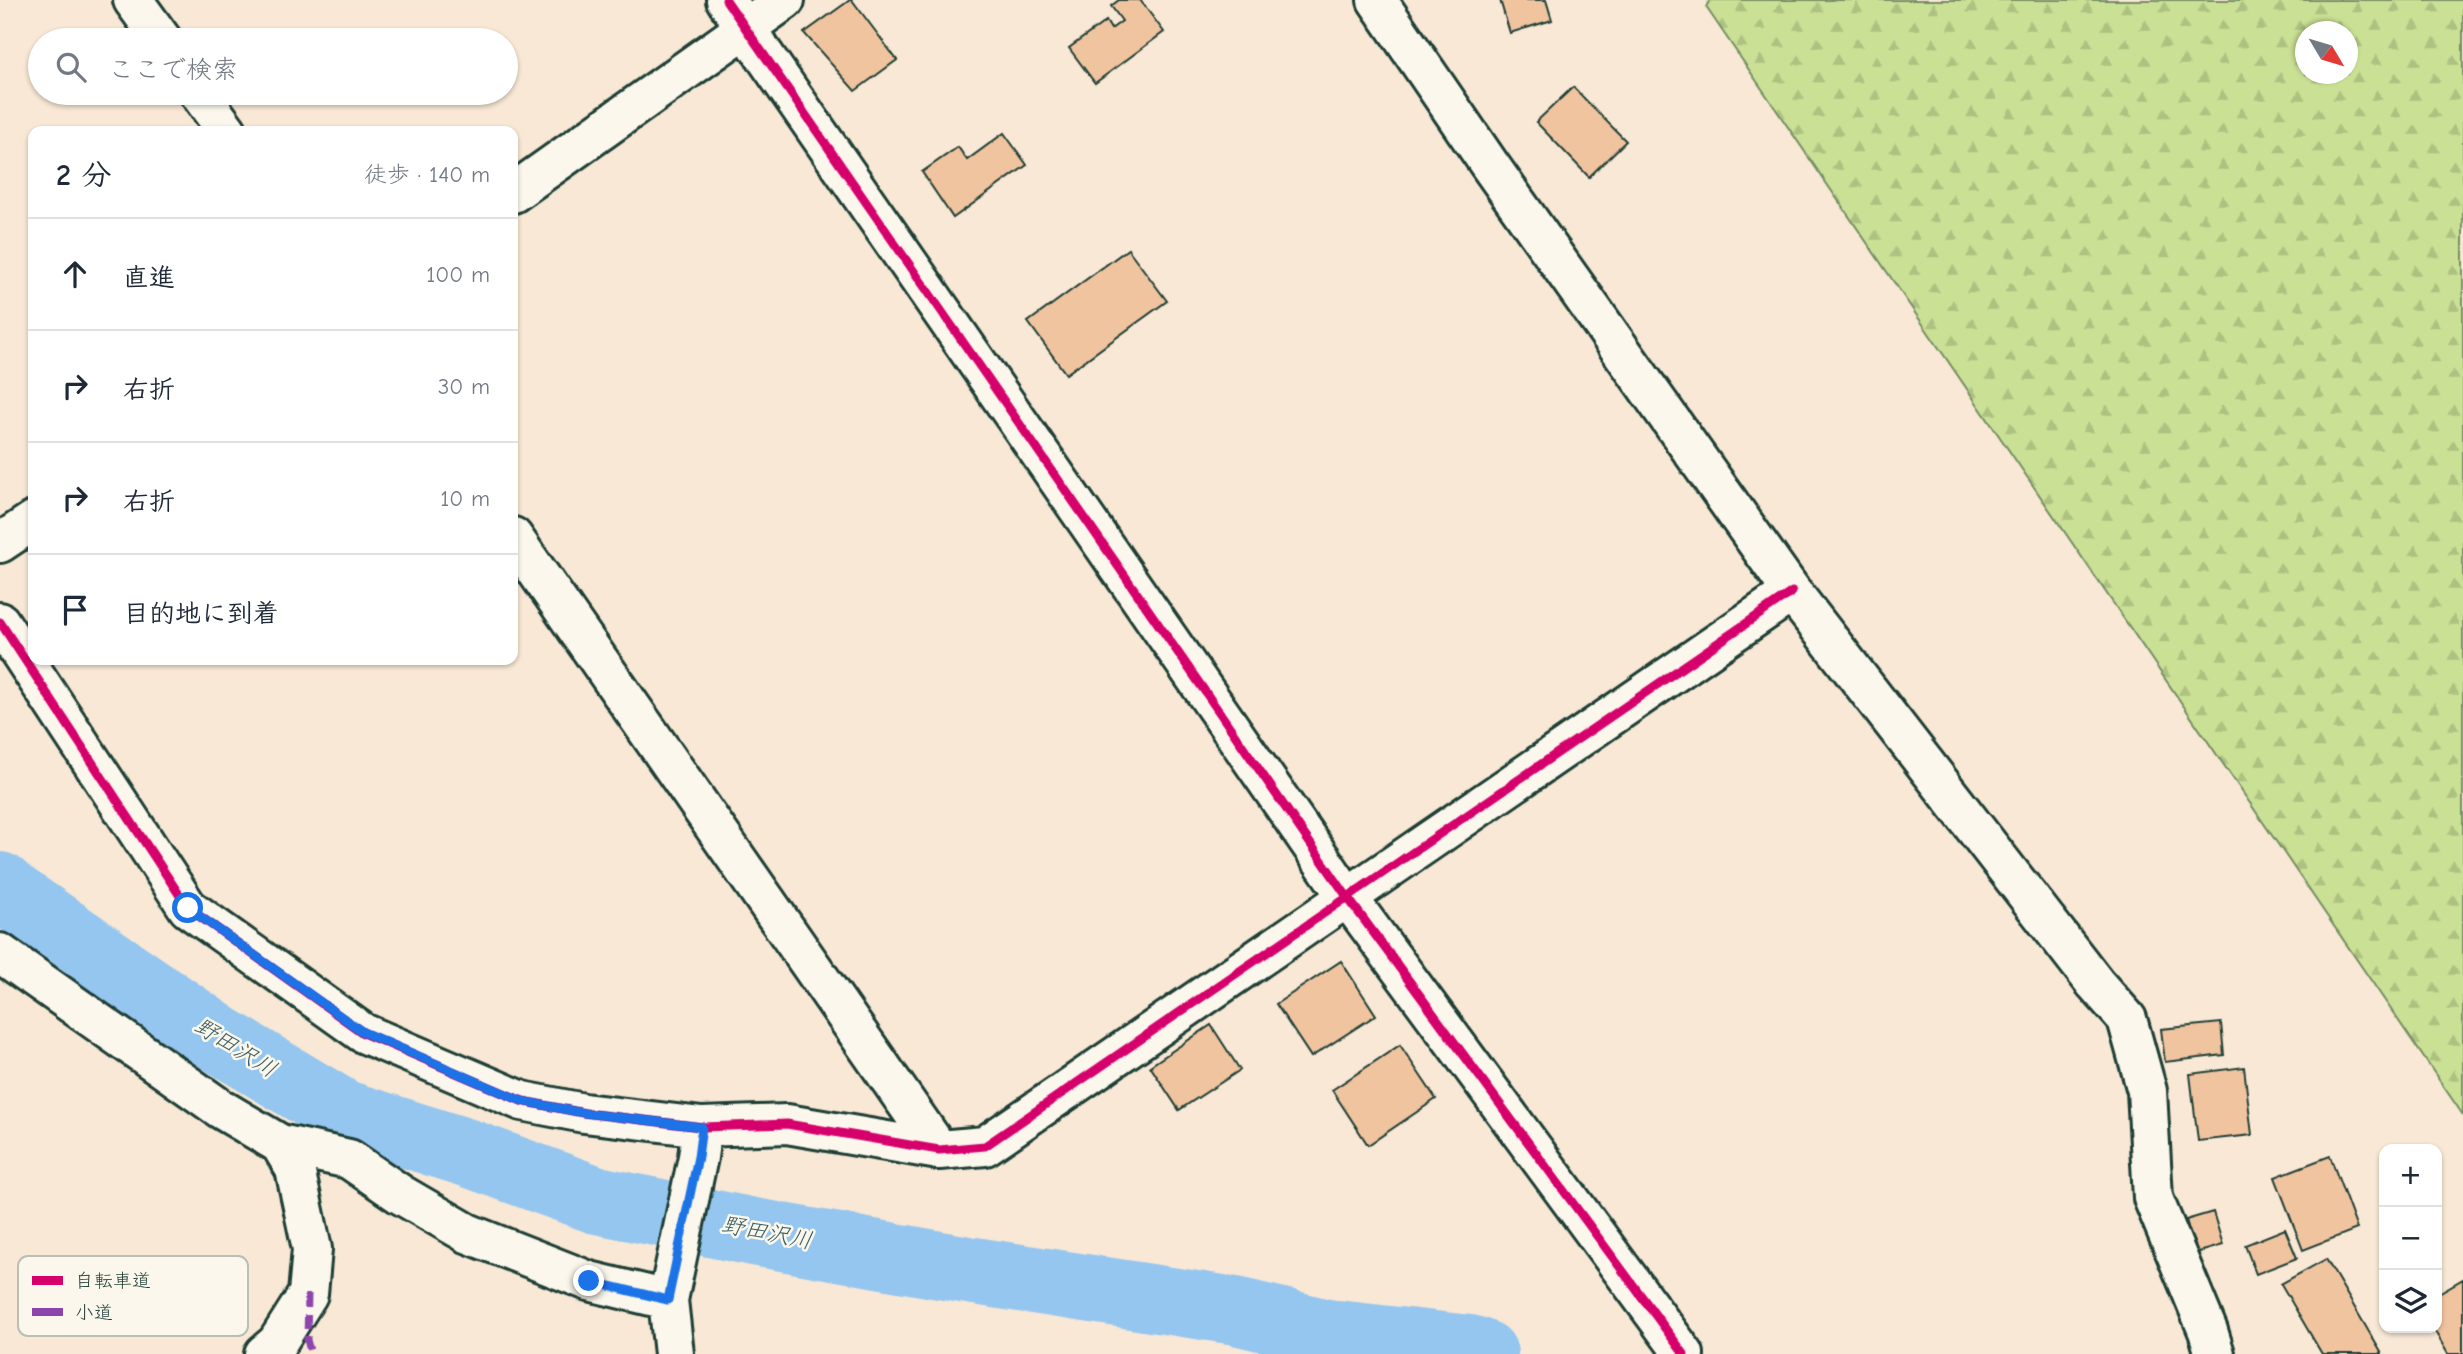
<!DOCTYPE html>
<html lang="ja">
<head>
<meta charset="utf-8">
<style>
	:root { --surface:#fff; --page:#f2f2f3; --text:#1f2937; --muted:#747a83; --line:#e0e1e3 }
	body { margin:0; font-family:"Comic Neue","Klee One",sans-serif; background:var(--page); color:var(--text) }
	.controls { position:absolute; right:21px; bottom:21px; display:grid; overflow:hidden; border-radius:14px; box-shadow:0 2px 5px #0004 }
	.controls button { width:63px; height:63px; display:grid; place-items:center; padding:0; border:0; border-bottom:2px solid var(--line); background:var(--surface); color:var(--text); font:35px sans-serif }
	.compass { position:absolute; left:2295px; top:21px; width:63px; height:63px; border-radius:50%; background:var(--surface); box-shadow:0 2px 5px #0004; rotate:128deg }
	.stop { position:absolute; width:21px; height:21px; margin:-16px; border:5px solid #1a73e8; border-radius:50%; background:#fff }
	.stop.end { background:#1a73e8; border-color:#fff; box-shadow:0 2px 7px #0008 }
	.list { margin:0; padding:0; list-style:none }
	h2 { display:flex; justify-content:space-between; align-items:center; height:91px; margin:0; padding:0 28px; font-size:30px }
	h2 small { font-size:23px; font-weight:400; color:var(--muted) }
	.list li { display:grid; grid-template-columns:46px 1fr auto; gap:21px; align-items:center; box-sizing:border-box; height:112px; padding:0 28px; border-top:2px solid var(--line) }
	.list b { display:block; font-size:26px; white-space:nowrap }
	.list em { font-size:23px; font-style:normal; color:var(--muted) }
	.icon { flex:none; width:38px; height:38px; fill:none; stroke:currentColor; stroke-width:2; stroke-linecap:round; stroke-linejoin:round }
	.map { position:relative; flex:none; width:2463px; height:1354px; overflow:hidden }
	.search { position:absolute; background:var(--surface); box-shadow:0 2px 5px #0004; left:28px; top:28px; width:490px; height:77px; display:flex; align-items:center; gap:18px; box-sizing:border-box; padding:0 24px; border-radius:38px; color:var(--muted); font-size:26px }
	.panel { position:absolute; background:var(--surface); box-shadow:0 2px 5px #0004; left:28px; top:126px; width:490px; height:539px; border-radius:14px }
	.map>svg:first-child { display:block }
</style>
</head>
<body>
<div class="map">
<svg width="2463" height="1354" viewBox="0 0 2463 1354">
	<defs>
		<pattern id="forest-firs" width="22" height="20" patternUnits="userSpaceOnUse" patternTransform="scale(1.75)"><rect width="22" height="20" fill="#cae095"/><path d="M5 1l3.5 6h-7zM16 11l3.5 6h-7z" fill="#adc181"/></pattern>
	</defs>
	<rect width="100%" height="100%" fill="#f8e8d5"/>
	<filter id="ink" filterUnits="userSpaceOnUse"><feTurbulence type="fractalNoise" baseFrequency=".0143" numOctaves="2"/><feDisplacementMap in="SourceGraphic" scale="14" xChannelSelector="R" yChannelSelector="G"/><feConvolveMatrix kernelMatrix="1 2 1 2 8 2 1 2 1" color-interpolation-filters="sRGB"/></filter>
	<g filter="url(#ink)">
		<path fill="url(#forest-firs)" stroke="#748e64" stroke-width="2" fill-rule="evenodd" d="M1710,0H2463V1115L1706,7ZM2306,32H2348V74H2306Z"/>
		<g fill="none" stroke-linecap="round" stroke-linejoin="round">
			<path stroke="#94c6f0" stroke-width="68" d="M0,886L9,894L219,1039L344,1114L471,1154L597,1200L754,1232L968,1270L1236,1311L1327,1333L1470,1349L1484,1354"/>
		</g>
		<path fill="#f1c4a0" stroke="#1f3d34" stroke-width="2" d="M850,0H852L897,60L855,91L804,33Z
			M1119,0H1140L1164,32L1095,83L1069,48L1106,21L1111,29L1122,21L1111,6Z
			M1500,0H1546L1552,20L1510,33Z
			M1573,87L1626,141L1589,177L1536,122Z
			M1004,133L1027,165L953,218L922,172L958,147L967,160Z
			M1128,249L1167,301L1066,374L1028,322Z
			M1341,961L1376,1015L1311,1057L1276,1004Z
			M2221,1023L2224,1055L2165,1062L2161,1029Z
			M1211,1025L1240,1070L1179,1110L1150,1066Z
			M1400,1045L1436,1099L1368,1145L1332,1090Z
			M2244,1067L2252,1135L2198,1141L2190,1074Z
			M2330,1156L2357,1229L2303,1250L2275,1177Z
			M2213,1212L2223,1245L2196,1253L2186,1220Z
			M2285,1229L2297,1258L2256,1274L2245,1245Z
			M2326,1259L2382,1354H2322L2281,1284Z
			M2463,1279V1354H2448L2433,1328H2437V1294Z"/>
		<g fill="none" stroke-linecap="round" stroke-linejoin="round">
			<g stroke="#1f3d34" stroke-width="44">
				<path id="street" d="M133,0L162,40
					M1377,0L1489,164L1792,592L2095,983L2127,1019L2147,1091L2153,1198L2208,1331L2215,1354
					M199,93L227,131
					M513,193L785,0
					M513,537L939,1150
					M0,543L33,521
					M0,622L188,908L363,1033L522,1101L584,1113L702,1127L787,1124L939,1150L985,1146L1792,592
					M0,953L221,1109L280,1144L349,1159L400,1194L467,1233L589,1281L668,1300
					M264,1354L277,1343L308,1294L312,1249L295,1169L280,1144
					M674,1354L668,1300L698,1157L702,1127"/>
			</g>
			<g stroke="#1f3d34" stroke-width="44">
				<path id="secondary" d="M726,0L1348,898L1684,1354"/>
			</g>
			<use href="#street" stroke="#fbf7ec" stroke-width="38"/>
			<use href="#secondary" stroke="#fbf7ec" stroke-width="38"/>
			<path stroke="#8e44ad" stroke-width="7" stroke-dasharray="14 7" stroke-linecap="butt" d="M308,1294L307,1340L311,1354"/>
			<g stroke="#fbf7ec" stroke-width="13">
				<path id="cycleway" d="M726,0L1348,898L1684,1354
					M0,622L188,908L363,1033L522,1101L584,1113L702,1127L787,1124L939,1150L985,1146L1792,592"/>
			</g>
			<use href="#cycleway" stroke="#d6006c" stroke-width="9"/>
		</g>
	</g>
	<g fill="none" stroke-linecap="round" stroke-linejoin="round" filter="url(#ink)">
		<path stroke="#1a73e8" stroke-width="9" d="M188,908L363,1032L522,1101L584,1113L702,1127L698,1157L668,1300L589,1281"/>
	</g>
	<g text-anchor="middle" stroke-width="5" stroke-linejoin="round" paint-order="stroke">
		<g font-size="23" font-style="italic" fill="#3c5f63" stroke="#fbf7ec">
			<text transform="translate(236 1047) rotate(32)" y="8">野田沢川</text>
			<text transform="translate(767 1232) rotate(11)" y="8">野田沢川</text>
		</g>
	</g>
	<rect x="18" y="1256" width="230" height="80" rx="10" fill="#fbf7ec" stroke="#b9bfb5" stroke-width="2"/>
	<rect x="32" y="1276" width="31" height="9" fill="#d6006c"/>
	<rect x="32" y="1308" width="31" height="8" fill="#8e44ad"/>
	<g font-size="19" fill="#1f3d34">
		<text x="75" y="1287">自転車道</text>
		<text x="75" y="1319">小道</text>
	</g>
</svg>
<div class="controls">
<button>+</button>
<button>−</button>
<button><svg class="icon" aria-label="layers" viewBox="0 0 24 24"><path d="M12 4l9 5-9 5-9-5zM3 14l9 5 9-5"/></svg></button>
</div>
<svg class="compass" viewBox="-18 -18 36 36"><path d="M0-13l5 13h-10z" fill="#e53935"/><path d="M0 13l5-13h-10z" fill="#747a83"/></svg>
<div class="stop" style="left:188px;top:908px"></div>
<div class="stop end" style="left:589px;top:1281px"></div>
<div class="search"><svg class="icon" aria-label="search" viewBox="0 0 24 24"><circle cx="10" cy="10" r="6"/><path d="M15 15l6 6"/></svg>ここで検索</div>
<section class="panel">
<h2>2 分<small>徒歩 · 140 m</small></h2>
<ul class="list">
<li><svg class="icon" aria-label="ahead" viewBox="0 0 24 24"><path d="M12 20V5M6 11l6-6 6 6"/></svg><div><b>直進</b></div><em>100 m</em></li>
<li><svg class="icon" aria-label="right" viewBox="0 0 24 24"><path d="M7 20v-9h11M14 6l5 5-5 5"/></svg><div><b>右折</b></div><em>30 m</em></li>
<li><svg class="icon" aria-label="right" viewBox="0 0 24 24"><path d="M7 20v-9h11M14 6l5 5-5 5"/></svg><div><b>右折</b></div><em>10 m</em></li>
<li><svg class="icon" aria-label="arrive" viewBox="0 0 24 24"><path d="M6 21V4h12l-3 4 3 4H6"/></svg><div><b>目的地に到着</b></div></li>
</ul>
</section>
</div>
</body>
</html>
